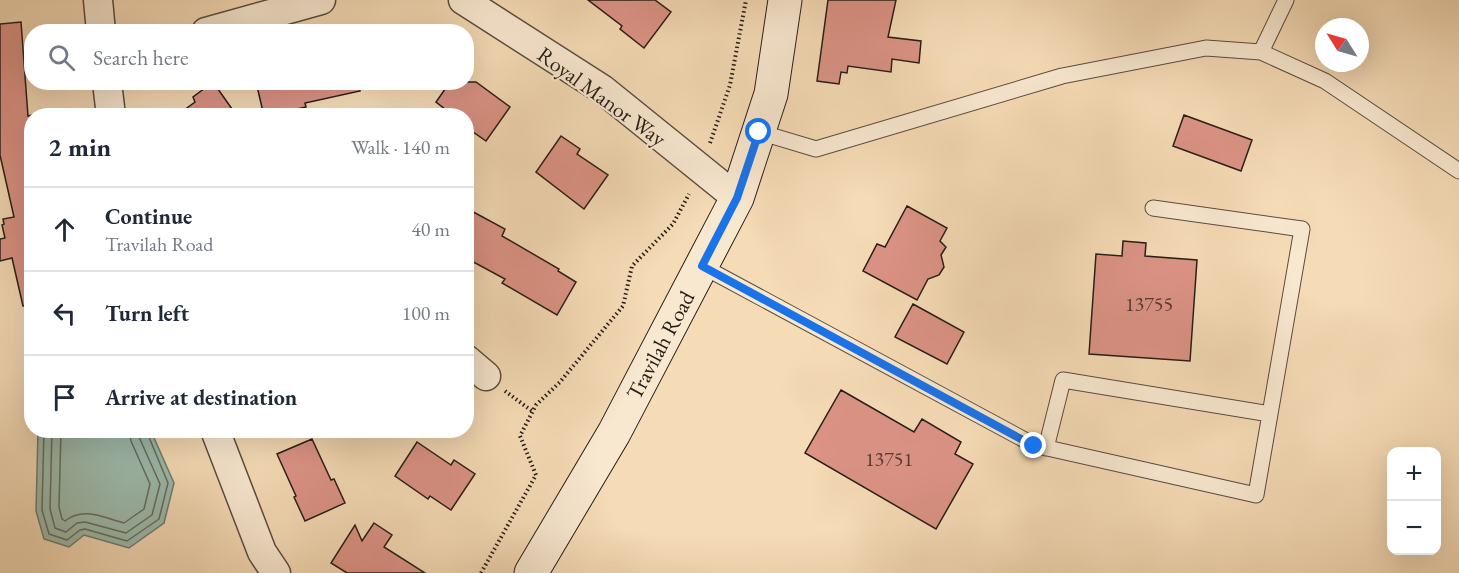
<!DOCTYPE html>
<html lang="en">
<head>
<meta charset="utf-8">
<style>
	:root { --surface:#fff; --page:#f6f6f7; --text:#1f2937; --muted:#747a83; --line:#e0e1e3 }
	body { margin:0; font-family:"EB Garamond",serif; background:var(--page); color:var(--text) }
	.controls { position:absolute; right:18px; bottom:18px; display:grid; overflow:hidden; border-radius:12px; box-shadow:0 6px 24px #0002 }
	.controls button { width:54px; height:54px; display:grid; place-items:center; padding:0; border:0; border-bottom:2px solid var(--line); background:var(--surface); color:var(--text); font:30px sans-serif }
	.compass { position:absolute; left:1315px; top:18px; width:54px; height:54px; border-radius:50%; background:var(--surface); box-shadow:0 6px 24px #0002; rotate:307deg }
	.stop { position:absolute; width:18px; height:18px; margin:-14px; border:4px solid #1a73e8; border-radius:50%; background:#fff }
	.stop.end { background:#1a73e8; border-color:#fff; box-shadow:0 2px 6px #0008 }
	.list { margin:0; padding:0; list-style:none }
	h2 { display:flex; justify-content:space-between; align-items:center; height:78px; margin:0; padding:0 24px; font-size:26px }
	h2 small { font-size:20px; font-weight:400; color:var(--muted) }
	.list li { display:grid; grid-template-columns:39px 1fr auto; gap:18px; align-items:center; box-sizing:border-box; height:84px; padding:0 24px; border-top:2px solid var(--line) }
	.list b { display:block; font-size:22px; white-space:nowrap }
	.list p { margin:0; font-size:20px; white-space:nowrap; color:var(--muted) }
	.list em { font-size:20px; font-style:normal; color:var(--muted) }
	.icon { flex:none; width:33px; height:33px; fill:none; stroke:currentColor; stroke-width:2; stroke-linecap:round; stroke-linejoin:round }
	.map { position:relative; flex:none; width:1459px; height:573px; overflow:hidden }
	.search { position:absolute; background:var(--surface); box-shadow:0 6px 24px #0002; left:24px; top:24px; width:450px; height:66px; display:flex; align-items:center; gap:15px; box-sizing:border-box; padding:0 21px; border-radius:24px; color:var(--muted); font-size:22px }
	.panel { position:absolute; background:var(--surface); box-shadow:0 6px 24px #0002; left:24px; top:108px; width:450px; height:330px; border-radius:24px }
	.map>svg:first-child { display:block }
</style>
</head>
<body>
<div class="map">
<svg width="1459" height="573" viewBox="0 0 1459 573">
	<rect width="100%" height="100%" fill="#f5dbb6"/>
	<filter id="stains"><feTurbulence type="fractalNoise" baseFrequency=".00333" numOctaves="4"/><feColorMatrix values="0 0 0 0 .2 0 0 0 0 .09 0 0 0 0 .02 0 0 0 .5 -.17"/></filter>
	<radialGradient id="worn" r=".72"><stop offset=".6" stop-color="#630" stop-opacity="0"/><stop offset="1" stop-color="#630" stop-opacity=".3"/></radialGradient>
	<path fill="#9cbbad" stroke="#6d7c71" stroke-width="1.5" d="M38,431H151L174,483L164,523L129,548L84,535L69,547L44,539L36,511Z"/>
	<g fill="none" stroke-linecap="round" stroke-linejoin="round">
		<path stroke="#626c62" stroke-width="1.5" d="M44,430L42,510L49,534L67,540L80,530L85,529L127,541L159,519L168,483L146,430
			M52,430L50,509L55,528L66,532L77,523L85,522L126,533L152,515L160,484L139,437L138,430
			M61,430L59,507L62,519L65,521C84,506 104,518 124,523L144,509L150,484L131,441L129,430"/>
	</g>
	<path fill="#dc9386" stroke="#271d16" stroke-width="1.5" d="M588,0H655L671,12L644,48L620,29L622,26Z
		M828,0H896L888,37L921,41L919,63L892,59L891,72L848,66L847,73L841,72L839,84L817,81Z
		M21,22L28,116L32,115V305L23,306L12,258L0,261V239L5,238L2,225L4,224L3,219L14,217L0,155V24Z
		M213,82L237,116H176L195,102L193,97Z
		M256,82H359L360,91L305,103L306,107L264,116Z
		M450,82H476L510,107L486,141L466,127V116H454L436,102Z
		M1184,115L1252,140L1241,171L1173,146Z
		M561,136L580,149L577,154L608,175L584,209L536,172Z
		M907,206L947,228L940,241L946,247L941,255L944,267L939,275L928,279L917,300L863,271L877,244L885,247Z
		M466,208L505,229L502,236L559,269L558,271L576,282L557,315L502,283L505,279L466,258Z
		M1123,241L1146,243L1145,256L1197,260L1190,361L1089,354L1096,254L1122,256Z
		M913,304L964,332L947,364L895,337Z
		M841,390L914,432L922,419L961,442L955,454L973,464L936,529L805,453Z
		M312,439L331,480L334,479L345,503L305,521L294,497L296,496L277,454Z
		M417,442L451,465L454,460L475,474L451,510L430,496L428,499L395,476Z
		M374,523L392,535L384,547L425,573H347L331,563L355,525L362,541Z"/>
	<g fill="none" stroke-linecap="round" stroke-linejoin="round">
		<g stroke="#5a4c3e" stroke-width="17">
			<path id="service" d="M1261,52L1286,0
				M759,132L816,149L1062,76L1206,48L1261,52L1325,81L1459,171
				M702,266L1034,445L1256,495L1302,229L1153,208
				M1046,448L1063,380L1270,414"/>
		</g>
		<g stroke="#5a4c3e" stroke-width="31">
			<path id="minor" d="M98,0L101,32
				M463,0L602,89L737,198
				M206,32L321,0
				M107,82L111,116
				M466,359L486,376
				M215,430L262,552L276,573"/>
		</g>
		<g stroke="#271d16" stroke-width="35">
			<path id="secondary" d="M531,573L614,433L737,198L771,94L785,0"/>
		</g>
		<path stroke="#271d16" stroke-width="4" stroke-dasharray="1.5 3" stroke-linecap="butt" d="M710,143L730,85L746,0
			M505,391L532,411
			M481,573L536,475L520,436L536,405L560,382L623,306L632,266L673,224L689,194"/>
		<use href="#service" stroke="#f8e8d0" stroke-width="15"/>
		<use href="#minor" stroke="#f8e8d0" stroke-width="28"/>
		<use href="#secondary" stroke="#f8e8d0" stroke-width="33"/>
	</g>
	<g fill="none" stroke-linecap="round" stroke-linejoin="round">
		<path stroke="#1a73e8" stroke-width="8" d="M759,132L737,198L702,266L1034,446"/>
	</g>
	<g text-anchor="middle" stroke-width="4.5" stroke-linejoin="round" paint-order="stroke">
		<g font-size="20" fill="#543a32">
			<text x="1149" y="311">13755</text>
			<text x="889" y="466">13751</text>
		</g>
		<g font-size="22" fill="#271d16" stroke="#f8e8d0">
			<text transform="translate(602 96) rotate(36)" y="8">Royal Manor Way</text>
			<text transform="translate(660 345) rotate(-62)" y="8">Travilah Road</text>
		</g>
	</g>
	<rect width="100%" height="100%" filter="url(#stains)"/>
	<rect width="100%" height="100%" fill="url(#worn)"/>
</svg>
<div class="controls">
<button>+</button>
<button>−</button>
</div>
<svg class="compass" viewBox="-18 -18 36 36"><path d="M0-13l5 13h-10z" fill="#e53935"/><path d="M0 13l5-13h-10z" fill="#747a83"/></svg>
<div class="stop" style="left:759px;top:132px"></div>
<div class="stop end" style="left:1034px;top:446px"></div>
<div class="search"><svg class="icon" aria-label="search" viewBox="0 0 24 24"><circle cx="10" cy="10" r="6"/><path d="M15 15l6 6"/></svg>Search here</div>
<section class="panel">
<h2>2 min<small>Walk · 140 m</small></h2>
<ul class="list">
<li><svg class="icon" aria-label="ahead" viewBox="0 0 24 24"><path d="M12 20V5M6 11l6-6 6 6"/></svg><div><b>Continue</b><p>Travilah Road</p></div><em>40 m</em></li>
<li><svg class="icon" aria-label="left" viewBox="0 0 24 24"><path d="M17 20v-9H6M10 6l-5 5 5 5"/></svg><div><b>Turn left</b></div><em>100 m</em></li>
<li><svg class="icon" aria-label="arrive" viewBox="0 0 24 24"><path d="M6 21V4h12l-3 4 3 4H6"/></svg><div><b>Arrive at destination</b></div></li>
</ul>
</section>
</div>
</body>
</html>
